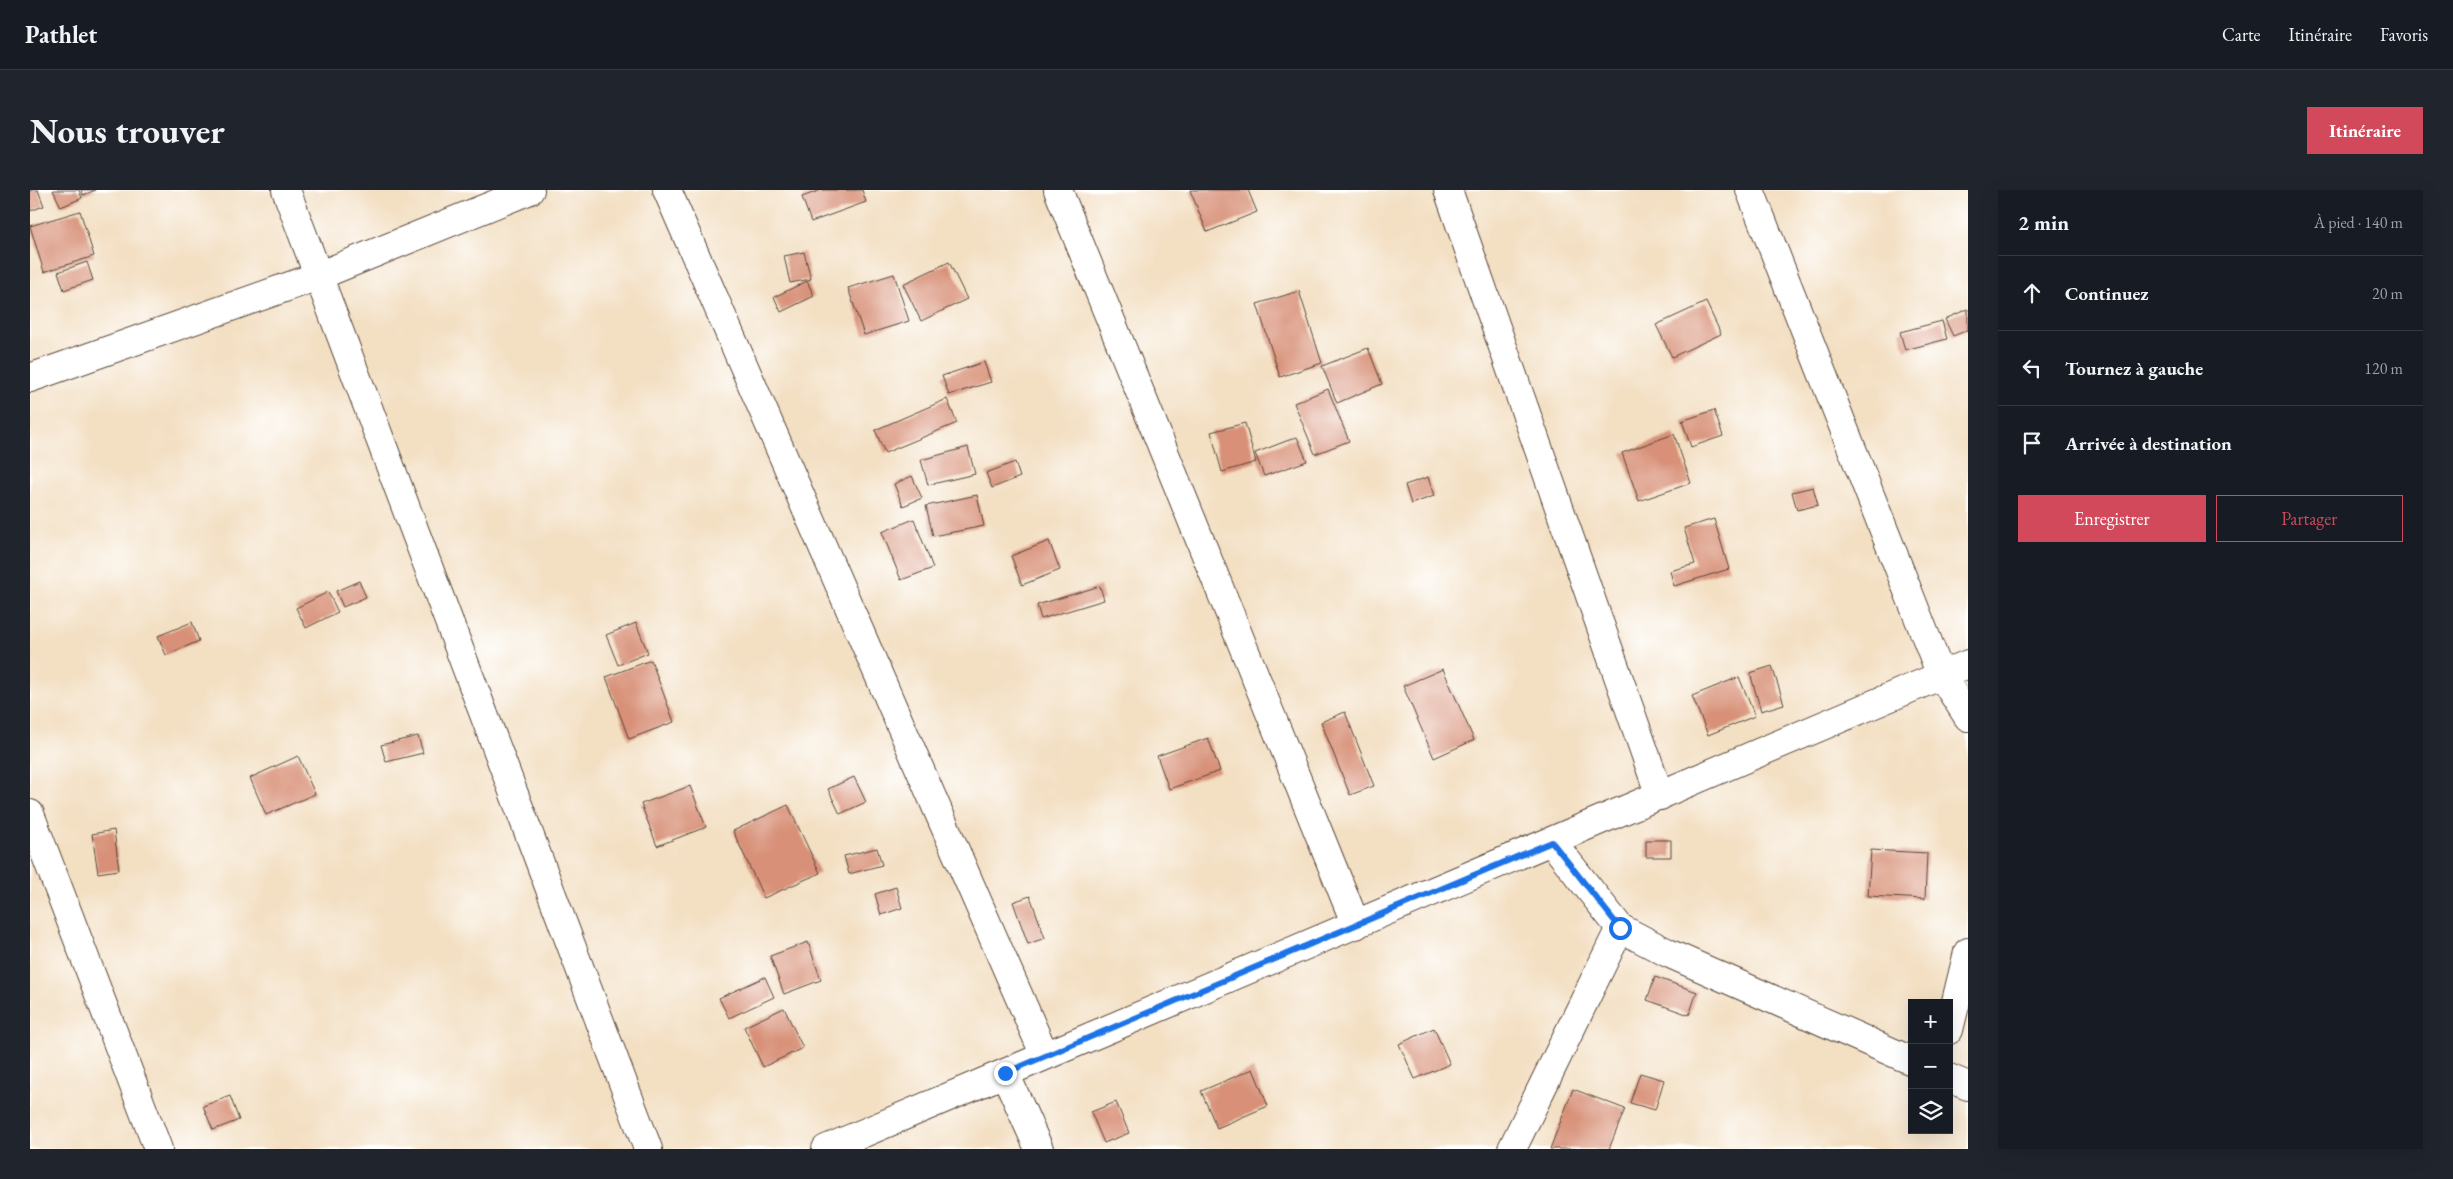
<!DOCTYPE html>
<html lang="fr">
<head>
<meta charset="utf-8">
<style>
	:root { --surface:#171b24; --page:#20242c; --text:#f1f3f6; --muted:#9ea1a6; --line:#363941; --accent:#d1495b }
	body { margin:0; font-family:"EB Garamond",serif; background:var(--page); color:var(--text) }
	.controls { position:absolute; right:15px; bottom:15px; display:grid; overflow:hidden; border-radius:0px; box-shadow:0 5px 20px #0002 }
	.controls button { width:45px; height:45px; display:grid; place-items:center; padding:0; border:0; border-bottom:1px solid var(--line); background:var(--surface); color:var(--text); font:25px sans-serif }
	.stop { position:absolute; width:15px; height:15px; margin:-11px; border:4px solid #1a73e8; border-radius:50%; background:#fff }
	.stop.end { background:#1a73e8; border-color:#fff; box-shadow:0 1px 5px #0008 }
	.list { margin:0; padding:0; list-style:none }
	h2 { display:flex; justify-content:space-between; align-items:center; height:65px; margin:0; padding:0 20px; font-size:21px }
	h2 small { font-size:16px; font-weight:400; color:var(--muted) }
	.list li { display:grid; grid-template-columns:32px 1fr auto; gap:15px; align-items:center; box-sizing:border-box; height:75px; padding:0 20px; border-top:1px solid var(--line) }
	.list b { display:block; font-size:19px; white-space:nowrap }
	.list em { font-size:16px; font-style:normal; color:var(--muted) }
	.actions { display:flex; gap:10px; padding:15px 20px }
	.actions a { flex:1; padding:11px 0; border:1px solid var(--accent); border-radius:0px; text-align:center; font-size:18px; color:var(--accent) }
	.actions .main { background:var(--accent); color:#fff }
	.icon { flex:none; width:28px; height:28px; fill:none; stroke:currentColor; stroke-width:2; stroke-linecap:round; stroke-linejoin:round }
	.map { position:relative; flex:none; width:1938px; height:959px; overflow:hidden; border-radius:0px }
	header { display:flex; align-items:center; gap:30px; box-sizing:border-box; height:70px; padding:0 25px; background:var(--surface); border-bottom:1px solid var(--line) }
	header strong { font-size:24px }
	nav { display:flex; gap:28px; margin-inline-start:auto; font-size:18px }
	.intro { display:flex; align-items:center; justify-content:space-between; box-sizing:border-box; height:120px; padding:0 30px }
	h1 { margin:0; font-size:35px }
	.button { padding:12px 22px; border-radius:0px; background:var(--accent); color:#fff; font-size:18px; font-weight:700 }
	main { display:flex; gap:30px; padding:0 30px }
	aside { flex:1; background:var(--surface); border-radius:0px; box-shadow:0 5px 20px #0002 }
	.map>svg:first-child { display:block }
</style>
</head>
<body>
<header>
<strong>Pathlet</strong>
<nav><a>Carte</a><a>Itinéraire</a><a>Favoris</a></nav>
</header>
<div class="intro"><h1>Nous trouver</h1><a class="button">Itinéraire</a></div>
<main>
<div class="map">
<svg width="1938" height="959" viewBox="0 0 1938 959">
	<rect width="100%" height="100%" fill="#fff"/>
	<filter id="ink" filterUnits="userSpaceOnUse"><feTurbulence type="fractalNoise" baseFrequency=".02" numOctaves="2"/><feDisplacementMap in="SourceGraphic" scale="10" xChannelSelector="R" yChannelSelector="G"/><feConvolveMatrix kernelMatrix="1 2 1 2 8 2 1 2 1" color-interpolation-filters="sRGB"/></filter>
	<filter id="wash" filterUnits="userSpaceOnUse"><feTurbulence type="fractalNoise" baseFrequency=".0096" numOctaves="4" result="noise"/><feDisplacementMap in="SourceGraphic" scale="20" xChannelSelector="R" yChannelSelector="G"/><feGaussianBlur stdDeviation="1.12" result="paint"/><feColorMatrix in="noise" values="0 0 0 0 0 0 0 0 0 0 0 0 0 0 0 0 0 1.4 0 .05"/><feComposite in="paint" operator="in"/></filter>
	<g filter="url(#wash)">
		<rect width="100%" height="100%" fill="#f3dfc2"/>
		<g id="blocks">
			<path fill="#d89178" d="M0,0H8L14,16L0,21Z
				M23,0H49L52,8L31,17Z
				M51,0H66L53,5Z
				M791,0H832L836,12L781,32L772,7Z
				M1160,0H1218L1227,22L1177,42Z
				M50,21L64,66L14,82L0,36Z
				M774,62L781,89L760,93L754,66Z
				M57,72L63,90L34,100L28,82Z
				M919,72L937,109L891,131L873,94Z
				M864,84L879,131L834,145L818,98Z
				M777,91L784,106L751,122L744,107Z
				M1269,101L1292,173L1250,187L1227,114Z
				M1676,112L1691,144L1642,167L1626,135Z
				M1938,119V140L1923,146L1915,129Z
				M1912,131L1917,149L1875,160L1870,142Z
				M1338,158L1352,194L1307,213L1292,176Z
				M954,172L961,192L919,205L912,186Z
				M1298,199L1319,251L1285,264L1264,213Z
				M917,209L927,233L855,263L845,240Z
				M1684,220L1693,246L1661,257L1652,231Z
				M1215,233L1226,272L1192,282L1181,242Z
				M1644,244L1661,293L1609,311L1592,263Z
				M1267,247L1277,271L1234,286L1225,263Z
				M938,257L945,284L898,295L891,270Z
				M985,272L990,287L962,298L956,283Z
				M882,286L892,308L873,316L864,294Z
				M1398,287L1404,306L1381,314L1375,295Z
				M1783,297L1788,315L1767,320L1762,302Z
				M947,305L954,336L903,346L896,316Z
				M884,329L903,378L871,390L852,342Z
				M1684,329L1699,379L1644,396L1640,381L1665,374L1654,338Z
				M1019,351L1030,380L992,395L981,366Z
				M329,391L336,407L313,417L306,401Z
				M1070,396L1074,410L1011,429L1007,415Z
				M298,402L308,422L276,438L266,418Z
				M162,432L169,451L136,465L128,446Z
				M606,433L618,463L588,475L576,445Z
				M621,470L644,532L599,549L576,487Z
				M1742,476L1754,514L1731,521L1720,483Z
				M1413,479L1444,550L1404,568L1373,496Z
				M1709,487L1725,526L1678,545L1662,506Z
				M1315,522L1344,596L1320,605L1291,532Z
				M388,546L393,563L356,572L351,555Z
				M1178,548L1190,581L1139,599L1127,566Z
				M268,566L285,604L236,625L220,588Z
				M824,587L836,612L810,624L798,599Z
				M660,596L676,637L627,656L611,614Z
				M758,615L790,683L734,708L703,641Z
				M84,640L89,680L68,683L62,644Z
				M1616,650H1641V667H1616Z
				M847,658L852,675L819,684L814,666Z
				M1841,660L1897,663L1895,709L1838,706Z
				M866,697L872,718L851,725L845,704Z
				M1000,706L1015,748L998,754L983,712Z
				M778,752L791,790L754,804L740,766Z
				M735,787L744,807L699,828L689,808Z
				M1625,787L1667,802L1659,825L1617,810Z
				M754,818L773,858L733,877L714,837Z
				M1404,838L1420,874L1385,889L1369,854Z
				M1223,879L1238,916L1187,938L1171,901Z
				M1610,883L1634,890L1625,920L1600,913Z
				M1543,899L1595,919L1579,959H1520Z
				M200,906L209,930L183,940L173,916Z
				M1086,912L1099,943L1074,953L1061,922Z"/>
		</g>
	</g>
	<g filter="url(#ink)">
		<use href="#blocks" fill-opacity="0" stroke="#574537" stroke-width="1"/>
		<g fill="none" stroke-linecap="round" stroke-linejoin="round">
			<g stroke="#574537" stroke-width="30">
				<path id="minor" d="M256,0L618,959
					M637,0L1015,866
					M1028,0L1326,735
					M1418,0L1630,606
					M1720,0L1911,485L1938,527
					M0,188L288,86L500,0
					M0,624L128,959
					M1522,652L1590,738L1638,763L1882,871
					M1919,840L1938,762
					M975,883L1009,959
					M1919,888L1938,896
					M796,959L1938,474
					M1482,959L1590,738"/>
			</g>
			<use href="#minor" stroke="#fff" stroke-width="28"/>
		</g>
	</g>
	<g fill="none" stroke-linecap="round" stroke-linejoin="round" filter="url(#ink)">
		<path stroke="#1a73e8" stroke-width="6" d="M975,883L1522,652L1590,738"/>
	</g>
</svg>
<div class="controls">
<button>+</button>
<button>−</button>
<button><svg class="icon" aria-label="layers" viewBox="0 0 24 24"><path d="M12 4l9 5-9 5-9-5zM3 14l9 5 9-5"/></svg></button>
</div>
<div class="stop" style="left:1590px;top:738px"></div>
<div class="stop end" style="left:975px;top:883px"></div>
</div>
<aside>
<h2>2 min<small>À pied · 140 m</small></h2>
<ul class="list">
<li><svg class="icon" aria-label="ahead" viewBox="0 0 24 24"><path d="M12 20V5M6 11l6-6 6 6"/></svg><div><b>Continuez</b></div><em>20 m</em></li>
<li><svg class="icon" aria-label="left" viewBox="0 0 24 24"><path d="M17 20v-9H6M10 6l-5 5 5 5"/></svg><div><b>Tournez à gauche</b></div><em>120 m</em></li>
<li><svg class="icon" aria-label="arrive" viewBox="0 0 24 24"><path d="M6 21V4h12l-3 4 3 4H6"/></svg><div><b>Arrivée à destination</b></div></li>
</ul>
<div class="actions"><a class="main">Enregistrer</a><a>Partager</a></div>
</aside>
</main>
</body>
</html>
